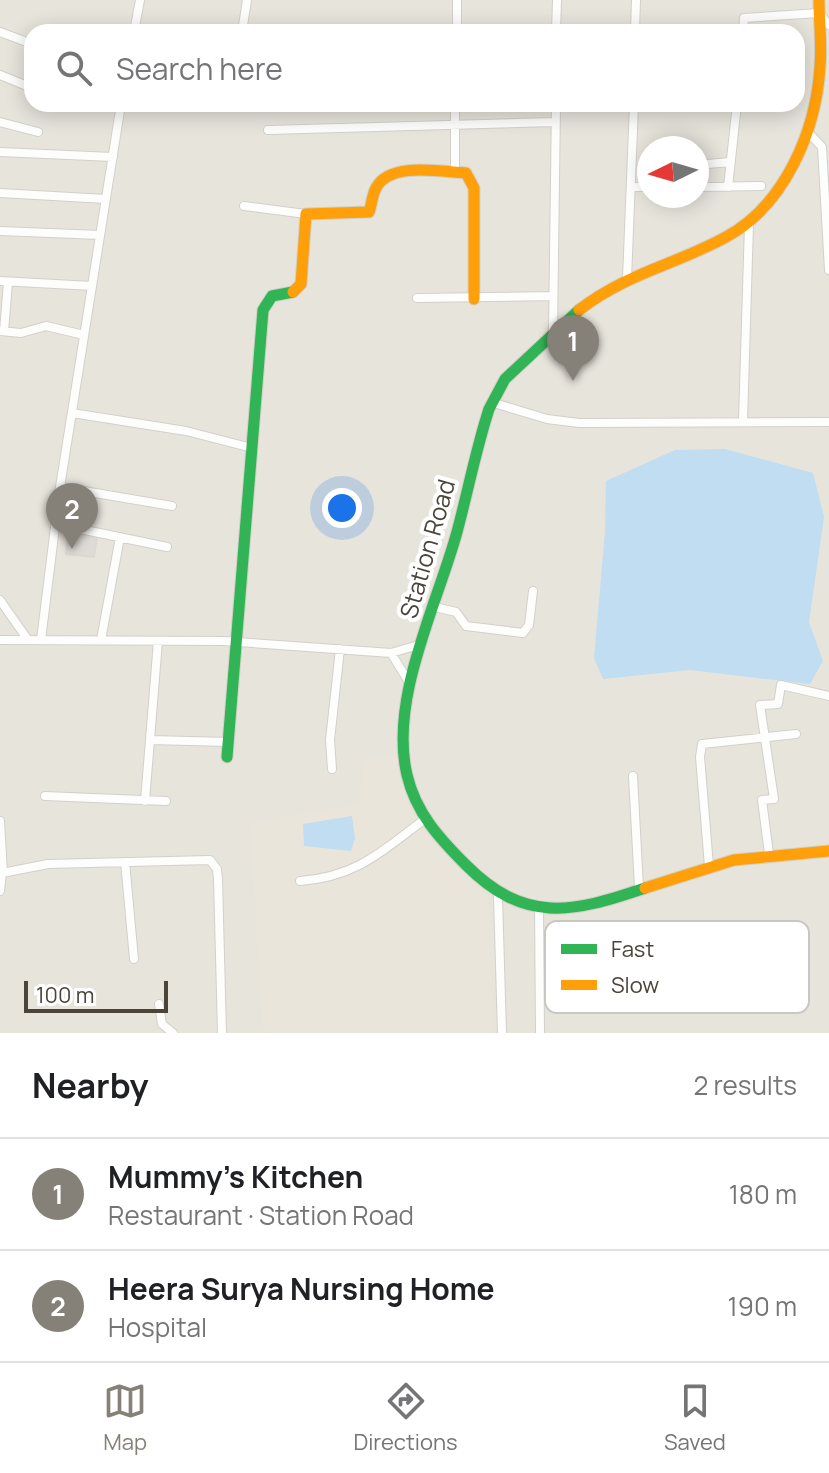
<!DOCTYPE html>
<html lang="en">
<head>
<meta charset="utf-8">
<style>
	:root { --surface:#fff; --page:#f6f6f6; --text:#202124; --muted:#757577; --line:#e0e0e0; --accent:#868178 }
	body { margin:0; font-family:Manrope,sans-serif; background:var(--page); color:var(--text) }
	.compass { position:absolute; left:637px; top:136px; width:72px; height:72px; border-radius:50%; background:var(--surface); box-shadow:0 4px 20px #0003; rotate:265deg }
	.scale { position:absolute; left:24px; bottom:20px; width:144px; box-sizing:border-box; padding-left:8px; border:4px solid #4b4439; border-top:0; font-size:22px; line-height:28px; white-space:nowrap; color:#4b4439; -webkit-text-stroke:6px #fff; paint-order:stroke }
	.you { position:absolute; left:342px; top:508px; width:28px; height:28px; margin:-20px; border:6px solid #fff; border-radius:50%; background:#1a73e8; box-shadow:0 0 0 12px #1a73e833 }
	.badge { display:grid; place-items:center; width:52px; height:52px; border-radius:50%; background:var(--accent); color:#fff; font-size:26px; font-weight:700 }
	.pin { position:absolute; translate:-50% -66px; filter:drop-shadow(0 2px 4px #0008) }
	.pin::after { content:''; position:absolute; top:42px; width:28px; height:24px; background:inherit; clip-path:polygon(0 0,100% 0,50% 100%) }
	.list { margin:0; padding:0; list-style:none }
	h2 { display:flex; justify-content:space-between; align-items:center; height:104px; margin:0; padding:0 32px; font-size:34px }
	h2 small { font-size:26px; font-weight:400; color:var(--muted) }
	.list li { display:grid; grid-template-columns:52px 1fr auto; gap:24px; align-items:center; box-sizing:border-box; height:112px; padding:0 32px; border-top:2px solid var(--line) }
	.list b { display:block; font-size:30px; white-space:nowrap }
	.list p { margin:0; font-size:26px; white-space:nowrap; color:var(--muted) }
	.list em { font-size:26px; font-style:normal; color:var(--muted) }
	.icon { flex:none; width:44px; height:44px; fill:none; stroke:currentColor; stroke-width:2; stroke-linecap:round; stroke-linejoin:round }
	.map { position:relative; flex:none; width:829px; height:1033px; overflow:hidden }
	.search { position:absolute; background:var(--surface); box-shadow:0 4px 20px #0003; left:24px; right:24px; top:24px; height:88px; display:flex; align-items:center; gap:20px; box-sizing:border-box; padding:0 28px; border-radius:24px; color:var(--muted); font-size:30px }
	.sheet { height:328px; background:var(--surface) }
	nav { display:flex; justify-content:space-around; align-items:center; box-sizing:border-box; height:112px; border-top:2px solid var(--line); background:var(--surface); font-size:22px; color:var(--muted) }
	nav a { display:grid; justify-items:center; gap:4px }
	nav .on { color:var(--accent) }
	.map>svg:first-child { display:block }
</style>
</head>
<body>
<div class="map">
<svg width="829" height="1033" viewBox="0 0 829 1033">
	<rect width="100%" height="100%" fill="#f4f2ee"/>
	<path fill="#e7e4dc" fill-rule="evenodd" d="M0,0H829V1033H0ZM32,32H797V104H32ZM649,148H697V196H649Z"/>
	<path fill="#eae5da" d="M396,755L401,786L420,831L488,897L493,1033H263L250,823L360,804L363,758Z"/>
	<path fill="#c0ddf1" d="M725,449L813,473L824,517L809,622L823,661L810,684L690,670L603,679L594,658L605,532L606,481L675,450Z
		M352,816L355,838L351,851L304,846L303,824Z"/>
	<path fill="#dedbd6" stroke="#dcd9d4" stroke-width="2" d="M69,532L97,536L94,557L66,554Z"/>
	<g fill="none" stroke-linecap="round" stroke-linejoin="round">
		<g stroke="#d2d0cb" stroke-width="10">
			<path id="street" d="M0,32L32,44
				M134,32L140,0
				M242,32L247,0
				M457,32V0
				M556,32L557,0
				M635,32L636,0
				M743,32L744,18L819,13L829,25
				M0,75L32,88
				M455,104V173
				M0,122L38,132
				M268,130L555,122
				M807,131L822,147L829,270
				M0,152L113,157
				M697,165L730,162
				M631,187H649
				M697,187L761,186
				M728,187L737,104
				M0,193L106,199
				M244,206L306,214
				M0,231L100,235
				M627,279L634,104
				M0,281L92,286
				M417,298L553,296
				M0,331L21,333L46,326L84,335
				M4,331L8,282
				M553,332L556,104
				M494,403L547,419L579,423L829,422
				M72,413L186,431L252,448
				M743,421L749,224
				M60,487L172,506
				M56,524L167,547
				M0,600L28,640
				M435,607L456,612L466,626L523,633L529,625L533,591
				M0,640L224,641L391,653L422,644
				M41,640L60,487L121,104
				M101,640L120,537
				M391,653L410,684
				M150,740L229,742
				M332,769L330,740L340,649
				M633,776L639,888
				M45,796L166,801
				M145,801L158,641
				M0,821L3,873
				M769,854L762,800L774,799L760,705L778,704L781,685L829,696
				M125,862L134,959
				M709,866L700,757L702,744L796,734
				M300,881C357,877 382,851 425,819
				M0,891L2,873L48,864L210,860L217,869L218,879L222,1033
				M498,897L502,1033
				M539,907L540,1033
				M159,1004L162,1024L173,1033"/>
		</g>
		<g stroke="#d3cfc5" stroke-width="13">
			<path id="fast" d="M579,310L505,379L489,409C476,449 468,491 457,532C437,605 389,699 407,775C416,813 439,838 466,865C525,924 572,913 645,888
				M227,757L263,310L272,296L293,292"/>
		</g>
		<g stroke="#d3cfc5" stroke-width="13">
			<path id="slow" d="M293,292L301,284L306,214L369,212C372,204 372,195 376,188C390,161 442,172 466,173L474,188V299
				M579,310C629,272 675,265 726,237C785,205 816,131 820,67C822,45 819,22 819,0
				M645,888L734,860L829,851"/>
		</g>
		<use href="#street" stroke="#fdfdfc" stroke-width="8"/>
		<use href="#fast" stroke="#30b455" stroke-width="11"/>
		<use href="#slow" stroke="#ff9f0a" stroke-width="11"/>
	</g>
	<g text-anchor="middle" stroke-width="8" stroke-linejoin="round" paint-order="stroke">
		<g font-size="24" fill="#4b4439" stroke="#fff">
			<text transform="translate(428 549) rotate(-74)" y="8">Station Road</text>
		</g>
	</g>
	<rect x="545" y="921" width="264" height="92" rx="12" fill="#fff" stroke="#c9c7c4" stroke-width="2"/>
	<rect x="561" y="944" width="36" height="10" fill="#30b455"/>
	<rect x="561" y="980" width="36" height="10" fill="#ff9f0a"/>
	<g font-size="22" fill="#4b4439">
		<text x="611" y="957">Fast</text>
		<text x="611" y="993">Slow</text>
	</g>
</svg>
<svg class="compass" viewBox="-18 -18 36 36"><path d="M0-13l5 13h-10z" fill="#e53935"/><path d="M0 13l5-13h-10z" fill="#757577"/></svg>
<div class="scale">100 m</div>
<div class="you"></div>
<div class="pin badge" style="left:573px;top:381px">1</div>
<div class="pin badge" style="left:72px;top:549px">2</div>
<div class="search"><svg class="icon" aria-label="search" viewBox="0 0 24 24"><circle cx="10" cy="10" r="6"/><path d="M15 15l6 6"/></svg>Search here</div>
</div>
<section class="sheet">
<h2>Nearby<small>2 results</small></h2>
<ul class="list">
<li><span class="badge">1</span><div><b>Mummy's Kitchen</b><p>Restaurant · Station Road</p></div><em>180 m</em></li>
<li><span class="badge">2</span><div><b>Heera Surya Nursing Home</b><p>Hospital</p></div><em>190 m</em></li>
</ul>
</section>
<nav>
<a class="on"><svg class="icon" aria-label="map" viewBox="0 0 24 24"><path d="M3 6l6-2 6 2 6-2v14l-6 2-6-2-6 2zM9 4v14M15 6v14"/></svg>Map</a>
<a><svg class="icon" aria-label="directions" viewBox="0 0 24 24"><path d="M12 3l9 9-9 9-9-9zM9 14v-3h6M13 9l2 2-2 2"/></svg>Directions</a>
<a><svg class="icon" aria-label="saved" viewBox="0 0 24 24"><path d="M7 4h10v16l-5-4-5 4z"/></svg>Saved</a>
</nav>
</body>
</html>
